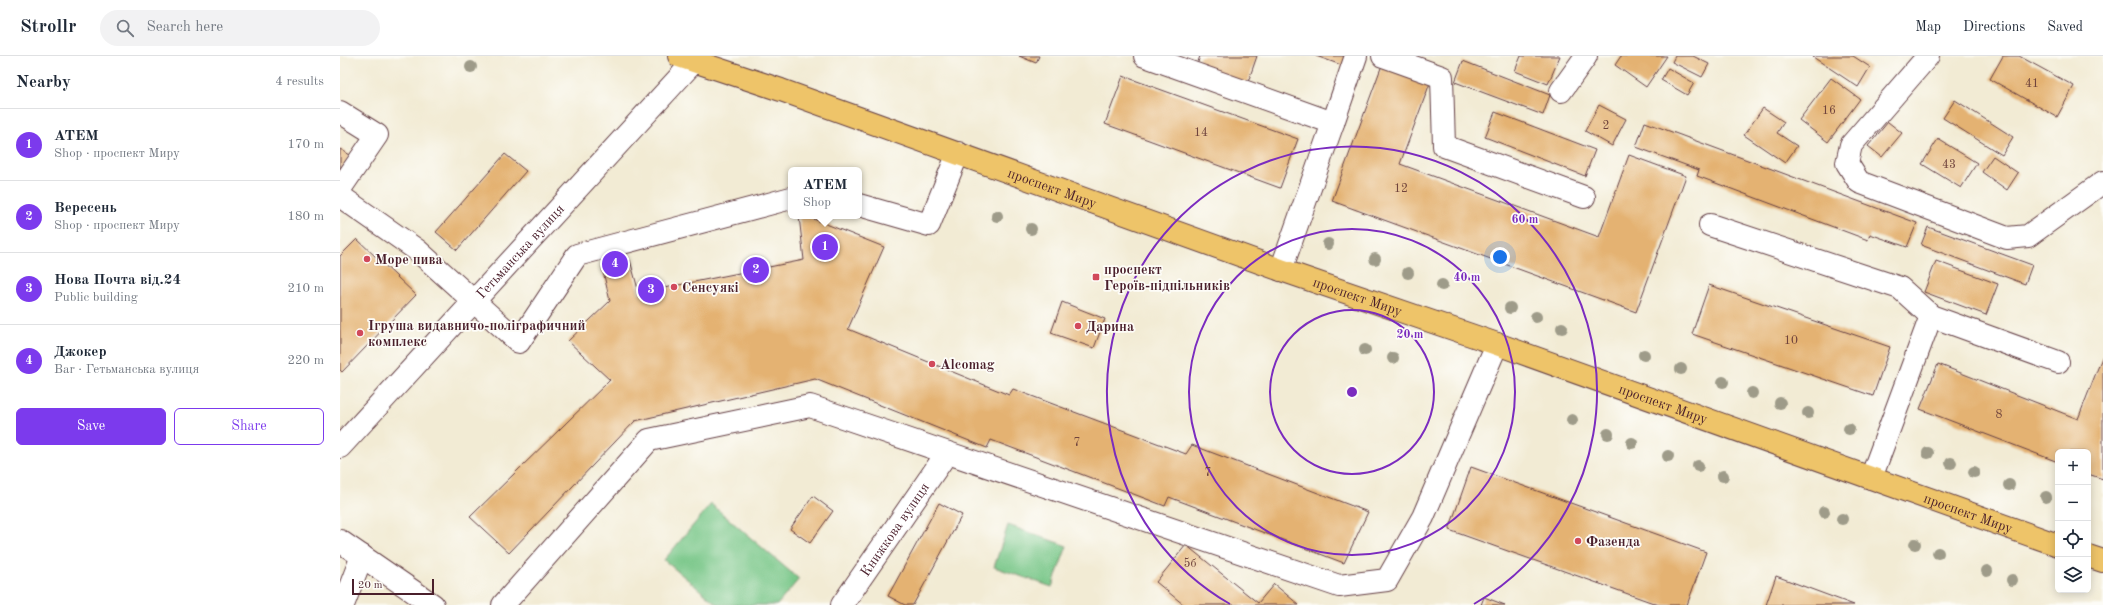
<!DOCTYPE html>
<html lang="en">
<head>
<meta charset="utf-8">
<style>
	:root { --surface:#fff; --page:#f2f2f3; --text:#1f2937; --muted:#747a83; --line:#e0e1e3; --accent:#7c3aed }
	body { margin:0; font-family:"Old Standard TT",serif; background:var(--page); color:var(--text) }
	.controls { position:absolute; right:12px; bottom:12px; display:grid; overflow:hidden; border-radius:6px; box-shadow:0 2px 10px #0003 }
	.controls button { width:36px; height:36px; display:grid; place-items:center; padding:0; border:0; border-bottom:1px solid var(--line); background:var(--surface); color:var(--text); font:20px sans-serif }
	.scale { position:absolute; left:12px; bottom:10px; width:82px; box-sizing:border-box; padding-left:4px; border:2px solid #4a1f2b; border-top:0; font-size:11px; line-height:14px; white-space:nowrap; color:#4a1f2b; -webkit-text-stroke:3px #fdfcf7; paint-order:stroke }
	.you { position:absolute; left:1160px; top:201px; width:14px; height:14px; margin:-10px; border:3px solid #fff; border-radius:50%; background:#1a73e8; box-shadow:0 0 0 6px #1a73e833 }
	.badge { display:grid; place-items:center; width:26px; height:26px; border-radius:50%; background:var(--accent); color:#fff; font-size:13px; font-weight:700 }
	.pin { position:absolute; translate:-50% -50%; border:2px solid #fff; box-shadow:0 1px 4px #0006 }
	.popup { position:absolute; left:448px; top:111px; width:74px; height:52px; box-sizing:border-box; display:grid; place-content:center; border-radius:6px; background:var(--surface); filter:drop-shadow(0 1px 3px #0005); font-size:13px; white-space:nowrap; color:var(--muted) }
	.popup b { font-size:15px; color:var(--text) }
	.popup::after { content:''; position:absolute; left:50%; top:100%; margin-left:-8px; border:8px solid transparent; border-top-color:var(--surface) }
	.list { margin:0; padding:0; list-style:none }
	h2 { display:flex; justify-content:space-between; align-items:center; height:52px; margin:0; padding:0 16px; font-size:17px }
	h2 small { font-size:13px; font-weight:400; color:var(--muted) }
	.list li { display:grid; grid-template-columns:26px 1fr auto; gap:12px; align-items:center; box-sizing:border-box; height:72px; padding:0 16px; border-top:1px solid var(--line) }
	.list b { display:block; font-size:15px; white-space:nowrap }
	.list p { margin:0; font-size:13px; white-space:nowrap; color:var(--muted) }
	.list em { font-size:13px; font-style:normal; color:var(--muted) }
	.actions { display:flex; gap:8px; padding:12px 16px }
	.actions a { flex:1; padding:9px 0; border:1px solid var(--accent); border-radius:6px; text-align:center; font-size:14px; color:var(--accent) }
	.actions .main { background:var(--accent); color:#fff }
	.icon { flex:none; width:22px; height:22px; fill:none; stroke:currentColor; stroke-width:2; stroke-linecap:round; stroke-linejoin:round }
	.map { position:relative; flex:none; width:1763px; height:549px; overflow:hidden }
	header { display:flex; align-items:center; gap:24px; box-sizing:border-box; height:56px; padding:0 20px; background:var(--surface); border-bottom:1px solid var(--line) }
	header strong { font-size:19px }
	nav { display:flex; gap:22px; margin-inline-start:auto; font-size:14px }
	.search { width:280px; height:36px; background:var(--page); display:flex; align-items:center; gap:10px; box-sizing:border-box; padding:0 14px; border-radius:22px; color:var(--muted); font-size:15px }
	main { display:flex }
	aside { flex:1; background:var(--surface) }
	.map>svg:first-child { display:block }
</style>
</head>
<body>
<header>
<strong>Strollr</strong>
<div class="search"><svg class="icon" aria-label="search" viewBox="0 0 24 24"><circle cx="10" cy="10" r="6"/><path d="M15 15l6 6"/></svg>Search here</div>
<nav><a>Map</a><a>Directions</a><a>Saved</a></nav>
</header>
<main>
<aside>
<h2>Nearby<small>4 results</small></h2>
<ul class="list">
<li><span class="badge">1</span><div><b>АТЕМ</b><p>Shop · проспект Миру</p></div><em>170 m</em></li>
<li><span class="badge">2</span><div><b>Вересень</b><p>Shop · проспект Миру</p></div><em>180 m</em></li>
<li><span class="badge">3</span><div><b>Нова Почта від.24</b><p>Public building</p></div><em>210 m</em></li>
<li><span class="badge">4</span><div><b>Джокер</b><p>Bar · Гетьманська вулиця</p></div><em>220 m</em></li>
</ul>
<div class="actions"><a class="main">Save</a><a>Share</a></div>
</aside>
<div class="map">
<svg width="1763" height="549" viewBox="0 0 1763 549">
	<rect width="100%" height="100%" fill="#fdfcf7"/>
	<filter id="ink" filterUnits="userSpaceOnUse"><feTurbulence type="fractalNoise" baseFrequency=".025" numOctaves="2"/><feDisplacementMap in="SourceGraphic" scale="8" xChannelSelector="R" yChannelSelector="G"/><feConvolveMatrix kernelMatrix="1 2 1 2 8 2 1 2 1" color-interpolation-filters="sRGB"/></filter>
	<filter id="wash" filterUnits="userSpaceOnUse"><feTurbulence type="fractalNoise" baseFrequency=".012" numOctaves="4" result="noise"/><feDisplacementMap in="SourceGraphic" scale="16" xChannelSelector="R" yChannelSelector="G"/><feGaussianBlur stdDeviation="0.9" result="paint"/><feColorMatrix in="noise" values="0 0 0 0 0 0 0 0 0 0 0 0 0 0 0 0 0 1.4 0 .05"/><feComposite in="paint" operator="in"/></filter>
	<g filter="url(#wash)">
		<rect width="100%" height="100%" fill="#f2ebd4"/>
		<path fill="#77c687" stroke="#607259" d="M371,448L459,523L437,549H378L324,504Z
			M668,469L727,490L712,531L654,511Z"/>
		<g id="blocks">
			<path fill="#e4b272" d="M679,0H699L696,7Z
				M860,0H917L907,29L856,12Z
				M976,0H1011L1007,11Z
				M1181,0H1220L1208,28L1175,15Z
				M1281,0H1327L1306,31L1275,9Z
				M1335,0H1353L1369,8L1362,21L1332,6Z
				M1474,0H1513L1530,11L1518,31L1473,1Z
				M1663,0H1679L1734,30L1717,61L1650,23Z
				M1123,5L1210,39L1203,59L1115,26Z
				M1042,9L1090,27L1060,108L1259,181L1289,99L1346,120L1296,256L992,145Z
				M1328,12L1354,27L1347,39L1321,24Z
				M783,20L958,83L940,132L765,68Z
				M1491,22L1520,43L1488,86L1459,64Z
				M1615,44L1673,81L1662,99L1603,62Z
				M1259,49L1286,63L1272,90L1245,75Z
				M1423,52L1444,66L1437,77L1457,90L1445,107L1404,79Z
				M1155,56L1255,94L1245,120L1145,81Z
				M1305,66L1577,167L1567,191L1530,178L1528,184L1357,120L1359,114L1296,91Z
				M1548,66L1562,77L1542,101L1528,90Z
				M1598,83L1637,107L1621,132L1582,108Z
				M0,93L10,99L0,116Z
				M165,98L186,115L117,194L96,176Z
				M1653,100L1678,117L1667,134L1642,116Z
				M459,160H466L544,191L508,273L669,339L673,333L846,398L852,389L1028,456L1004,507L829,441L825,450L651,384L647,392L475,323L295,365L169,497L130,461L270,324L228,285L270,245L262,211L290,204L299,237L464,204Z
				M1588,171L1692,209L1685,228L1581,189Z
				M17,183L76,239L2,316L0,314V200Z
				M1596,205L1658,228L1646,259L1584,236Z
				M1369,229L1550,291L1533,340L1352,278Z
				M722,246L765,263L754,292L711,277Z
				M1763,299V423L1748,418V396H1718V406L1580,353L1598,308L1738,363Z
				M1131,411L1366,496L1347,549H1319L1109,474Z
				M473,440L493,455L470,487L450,473Z
				M599,447L622,459L573,549H565L548,540Z
				M846,489L918,547L934,528L959,549H844L816,526Z
				M1436,520L1514,549H1426Z
				M1144,541L1165,549H1141Z"/>
		</g>
	</g>
	<g filter="url(#ink)">
		<use href="#blocks" fill-opacity="0" stroke="#633e44" stroke-width="1"/>
		<g fill="none" stroke-linecap="round" stroke-linejoin="round">
			<g stroke="#633e44" stroke-width="24">
				<g id="minor">
					<path d="M805,0L993,67L1016,0"/>
					<path d="M1043,0L1102,21L1104,90L1244,141"/>
					<path d="M1588,0L1511,89L1507,107L1519,126L1667,182L1688,180L1763,126"/>
					<path d="M1221,35L1246,0"/>
					<path d="M0,56L37,79L0,133"/>
					<path d="M0,140L77,194L179,286L237,199L451,142"/>
					<path d="M519,149L589,169L618,97"/>
					<path d="M1370,169L1560,232L1591,260L1718,306"/>
					<path d="M941,214L993,67"/>
					<path id="s1" d="M0,391L359,0"/>
					<path d="M1531,422L1591,260"/>
					<path d="M0,485L93,549"/>
					<path d="M3,549L22,500"/>
					<path d="M163,549L309,384L470,350L999,530L1047,524L1083,461L1157,288"/>
					<path id="s2" d="M502,549L607,397"/>
				</g>
			</g>
			<g stroke="#633e44" stroke-width="24">
				<g id="major">
					<path id="s3" d="M339,0L441,34L941,214L1157,288L1718,489"/>
					<path d="M1748,500L1763,505"/>
				</g>
			</g>
			<use href="#minor" stroke="#fff" stroke-width="22"/>
			<use href="#major" stroke="#eec469" stroke-width="22"/>
		</g>
		<g fill="#9e9b89">
			<circle cx="131" cy="11" r="6"/>
			<circle cx="657" cy="160" r="6"/>
			<circle cx="691" cy="173" r="6"/>
			<circle cx="988" cy="188" r="6"/>
			<circle cx="1035" cy="203" r="6"/>
			<circle cx="1068" cy="217" r="6"/>
			<circle cx="1102" cy="229" r="6"/>
			<circle cx="1170" cy="252" r="6"/>
			<circle cx="1196" cy="261" r="6"/>
			<circle cx="1222" cy="272" r="6"/>
			<circle cx="1025" cy="294" r="6"/>
			<circle cx="1304" cy="299" r="6"/>
			<circle cx="1053" cy="302" r="6"/>
			<circle cx="1341" cy="313" r="6"/>
			<circle cx="1383" cy="326" r="6"/>
			<circle cx="1412" cy="337" r="6"/>
			<circle cx="1440" cy="347" r="6"/>
			<circle cx="1468" cy="357" r="6"/>
			<circle cx="1232" cy="364" r="6"/>
			<circle cx="1509" cy="373" r="6"/>
			<circle cx="1268" cy="378" r="6"/>
			<circle cx="1292" cy="387" r="6"/>
			<circle cx="1588" cy="397" r="6"/>
			<circle cx="1328" cy="400" r="6"/>
			<circle cx="1611" cy="407" r="6"/>
			<circle cx="1358" cy="410" r="6"/>
			<circle cx="1634" cy="416" r="6"/>
			<circle cx="1383" cy="420" r="6"/>
			<circle cx="1669" cy="429" r="6"/>
			<circle cx="1706" cy="441" r="6"/>
			<circle cx="1484" cy="456" r="6"/>
			<circle cx="1502" cy="463" r="6"/>
			<circle cx="1575" cy="488" r="6"/>
			<circle cx="1598" cy="497" r="6"/>
			<circle cx="1647" cy="515" r="6"/>
			<circle cx="1672" cy="524" r="6"/>
		</g>
	</g>
	<g fill="none" stroke="#7b2cbf" stroke-width="2">
		<circle cx="1012" cy="336" r="82"/>
		<circle cx="1012" cy="336" r="163"/>
		<path d="M890 548A245 245 0 1 1 1134 548"/>
	</g>
	<g fill="#d1495b" stroke="#fdfcf7" stroke-width="1.5">
		<circle cx="27" cy="203" r="4"/>
		<rect x="752" y="217" width="8" height="8" rx="2"/>
		<circle cx="334" cy="231" r="4"/>
		<circle cx="738" cy="270" r="4"/>
		<circle cx="20" cy="277" r="4"/>
		<circle cx="592" cy="308" r="4"/>
		<circle cx="1238" cy="485" r="4"/>
	</g>
	<g text-anchor="middle" stroke-width="3.5" stroke-linejoin="round" paint-order="stroke">
		<g font-size="12" fill="#70443d">
			<text x="1692" y="31">41</text>
			<text x="1489" y="58">16</text>
			<text x="1266" y="73">2</text>
			<text x="861" y="80">14</text>
			<text x="1609" y="112">43</text>
			<text x="1061" y="136">12</text>
			<text x="1451" y="288">10</text>
			<text x="1659" y="362">8</text>
			<text x="737" y="390">7</text>
			<text x="868" y="420">7</text>
			<text x="850" y="511">5б</text>
		</g>
		<g font-size="14" fill="#4a1f2b" stroke="#fdfcf7">
			<text dy="5" stroke="none"><textPath href="#s3" startOffset="396">проспект Миру</textPath></text>
			<text dy="5" stroke="none"><textPath href="#s1" startOffset="266">Гетьманська вулиця</textPath></text>
			<text dy="5" stroke="none"><textPath href="#s3" startOffset="720">проспект Миру</textPath></text>
			<text dy="5" stroke="none"><textPath href="#s3" startOffset="1044">проспект Миру</textPath></text>
			<text dy="5" stroke="none"><textPath href="#s3" startOffset="1368">проспект Миру</textPath></text>
			<text dy="5" stroke="none"><textPath href="#s2" startOffset="92">Книжкова вулиця</textPath></text>
		</g>
		<g font-size="14" font-weight="bold" fill="#4a1f2b" stroke="#fdfcf7" text-anchor="start">
			<text x="35" y="208">Море пива</text>
			<text x="764" y="218">проспект<tspan x="764" dy="16">Героїв-підпільників</tspan></text>
			<text x="342" y="236">Сенсуякі</text>
			<text x="28" y="274">Ігруша видавничо-поліграфичний<tspan x="28" dy="16">комплекс</tspan></text>
			<text x="746" y="275">Дарина</text>
			<text x="600" y="313">Alcomag</text>
			<text x="1246" y="490">Фазенда</text>
		</g>
	</g>
	<circle cx="1012" cy="336" r="6" fill="#7b2cbf" stroke="#fdfcf7" stroke-width="2"/>
	<g font-size="12" text-anchor="middle" font-weight="bold" fill="#7b2cbf" stroke="#fdfcf7" stroke-width="3.5" stroke-linejoin="round" paint-order="stroke">
		<text x="1185" y="167">60 m</text>
		<text x="1127" y="225">40 m</text>
		<text x="1070" y="282">20 m</text>
	</g>
</svg>
<div class="controls">
<button>+</button>
<button>−</button>
<button><svg class="icon" aria-label="locate" viewBox="0 0 24 24"><circle cx="12" cy="12" r="6"/><path d="M12 2v4M12 18v4M2 12h4M18 12h4"/></svg></button>
<button><svg class="icon" aria-label="layers" viewBox="0 0 24 24"><path d="M12 4l9 5-9 5-9-5zM3 14l9 5 9-5"/></svg></button>
</div>
<div class="scale">20 m</div>
<div class="you"></div>
<div class="pin badge" style="left:485px;top:191px">1</div>
<div class="popup"><b>АТЕМ</b>Shop</div>
<div class="pin badge" style="left:416px;top:214px">2</div>
<div class="pin badge" style="left:311px;top:234px">3</div>
<div class="pin badge" style="left:275px;top:208px">4</div>
</div>
</main>
</body>
</html>
